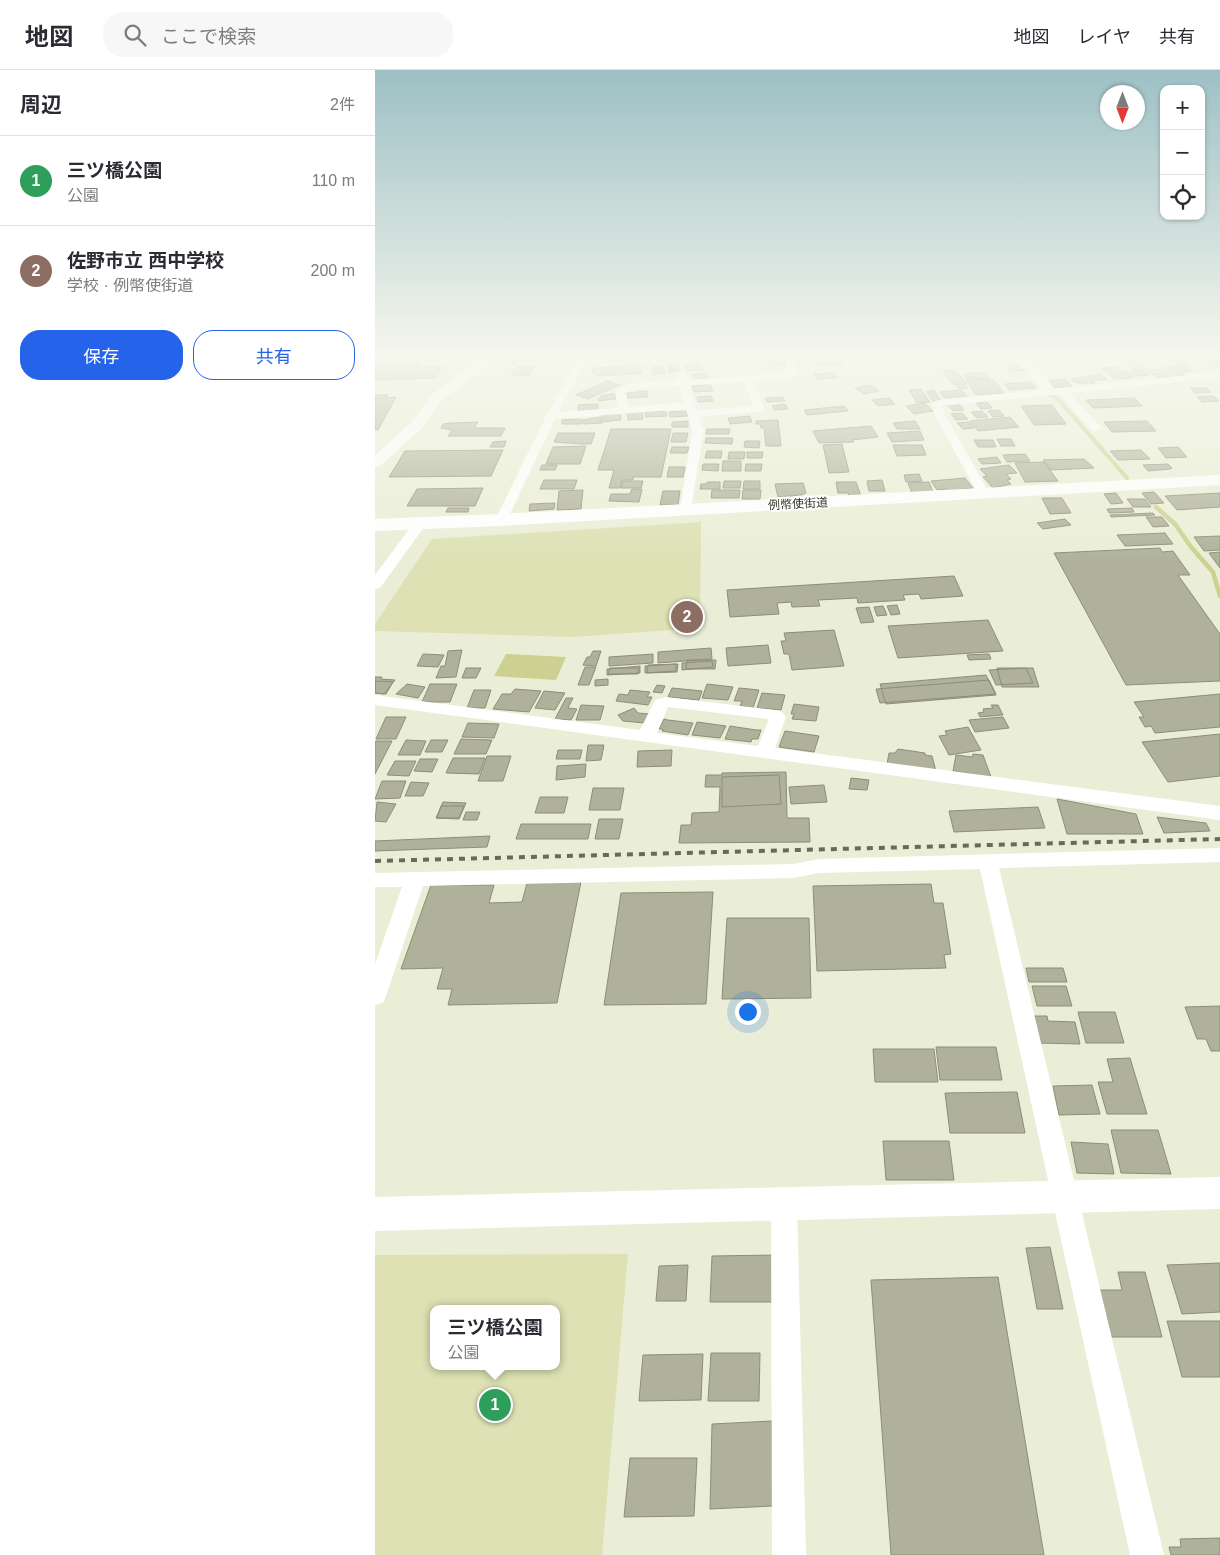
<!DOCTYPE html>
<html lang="ja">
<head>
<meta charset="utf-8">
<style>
	:root { --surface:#fff; --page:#f7f7f7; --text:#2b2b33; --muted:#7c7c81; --line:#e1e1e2; --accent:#2563eb }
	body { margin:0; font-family:Arial,"Noto Sans JP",sans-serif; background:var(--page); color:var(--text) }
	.controls { position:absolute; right:15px; top:15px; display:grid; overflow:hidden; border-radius:10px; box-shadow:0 1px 4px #0004 }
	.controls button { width:45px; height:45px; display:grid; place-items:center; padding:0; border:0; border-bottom:1px solid var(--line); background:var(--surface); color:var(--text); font:25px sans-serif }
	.compass { position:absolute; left:725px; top:15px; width:45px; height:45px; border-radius:50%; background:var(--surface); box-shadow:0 1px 4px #0004; rotate:180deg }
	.you { position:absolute; left:372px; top:941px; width:18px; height:18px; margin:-12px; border:4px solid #fff; border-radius:50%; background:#1a73e8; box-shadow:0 0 0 8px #1a73e833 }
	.badge { display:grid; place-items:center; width:32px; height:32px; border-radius:50%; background:var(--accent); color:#fff; font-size:16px; font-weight:700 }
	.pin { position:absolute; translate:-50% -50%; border:2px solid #fff; box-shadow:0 1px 5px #0006 }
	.popup { position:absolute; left:55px; top:1235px; width:130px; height:65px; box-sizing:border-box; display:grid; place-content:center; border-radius:10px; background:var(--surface); filter:drop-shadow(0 1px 4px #0005); font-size:16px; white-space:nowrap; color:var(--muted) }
	.popup b { font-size:19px; color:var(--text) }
	.popup::after { content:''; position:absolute; left:50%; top:100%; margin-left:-10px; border:10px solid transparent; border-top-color:var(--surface) }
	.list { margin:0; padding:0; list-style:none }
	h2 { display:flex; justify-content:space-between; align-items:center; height:65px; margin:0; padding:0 20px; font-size:21px }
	h2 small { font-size:16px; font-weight:400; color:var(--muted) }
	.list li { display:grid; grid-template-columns:32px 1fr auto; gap:15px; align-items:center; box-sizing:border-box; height:90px; padding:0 20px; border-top:1px solid var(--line) }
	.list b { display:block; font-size:19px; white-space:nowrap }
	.list p { margin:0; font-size:16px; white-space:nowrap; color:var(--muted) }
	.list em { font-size:16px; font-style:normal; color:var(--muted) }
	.actions { display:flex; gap:10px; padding:15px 20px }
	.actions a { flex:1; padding:11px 0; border:1px solid var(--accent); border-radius:20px; text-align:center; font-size:18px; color:var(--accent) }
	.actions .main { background:var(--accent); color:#fff }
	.icon { flex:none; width:28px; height:28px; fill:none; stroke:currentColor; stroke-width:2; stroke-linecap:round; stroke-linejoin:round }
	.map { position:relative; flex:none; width:845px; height:1485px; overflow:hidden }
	header { display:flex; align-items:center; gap:30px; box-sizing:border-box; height:70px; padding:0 25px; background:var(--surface); border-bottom:1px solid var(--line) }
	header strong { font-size:24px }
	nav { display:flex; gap:28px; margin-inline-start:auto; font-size:18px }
	.search { width:350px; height:45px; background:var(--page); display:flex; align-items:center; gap:12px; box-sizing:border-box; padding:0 18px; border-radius:20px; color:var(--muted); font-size:19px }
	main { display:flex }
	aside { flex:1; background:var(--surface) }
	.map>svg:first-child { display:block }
</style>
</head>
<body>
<header>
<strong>地図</strong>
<div class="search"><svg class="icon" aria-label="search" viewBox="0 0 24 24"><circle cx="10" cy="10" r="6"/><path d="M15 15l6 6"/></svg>ここで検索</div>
<nav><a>地図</a><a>レイヤ</a><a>共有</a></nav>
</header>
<main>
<aside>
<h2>周辺<small>2件</small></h2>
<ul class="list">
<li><span class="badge" style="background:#2e9e5b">1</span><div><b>三ツ橋公園</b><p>公園</p></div><em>110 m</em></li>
<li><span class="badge" style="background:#8d6e63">2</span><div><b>佐野市立 西中学校</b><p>学校 · 例幣使街道</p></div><em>200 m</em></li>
</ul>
<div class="actions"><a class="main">保存</a><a>共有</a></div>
</aside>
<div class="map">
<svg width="845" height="1485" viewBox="0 0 845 1485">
	<rect width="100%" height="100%" fill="#ebeed6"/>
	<path fill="#dde1b3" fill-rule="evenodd" d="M326,452L325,558L197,567L0,561V554L57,469Z
		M253,1184L227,1485H0V1185ZM59,1239H181V1296H59Z"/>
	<path fill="#ccd191" d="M131,584L191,587L181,610L119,606Z"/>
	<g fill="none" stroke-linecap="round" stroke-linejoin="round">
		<path stroke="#ccd191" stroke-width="4" d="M676,325L684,330L752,408"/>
		<path stroke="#ccd191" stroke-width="4.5" d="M781,437L800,454L816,477L838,502L845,526"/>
	</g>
	<path fill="#afb19a" stroke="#8c8e77" d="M170,284H187L184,289L167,288Z
		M189,284H206L203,289L186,288Z
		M377,284H405V288L377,289Z
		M497,284H517L518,287H498Z
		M736,284H753L761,291L745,292Z
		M123,285H144L141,294H136L135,292H125L126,289H122Z
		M464,285L468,295L443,296L439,286Z
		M165,286L164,291L146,292L147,287Z
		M792,287H804L813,294L801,295Z
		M42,290H47L44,297L67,296L61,308L0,310V295L40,294Z
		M409,290L411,295L395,296L392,291Z
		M845,290V296L836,297L828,291Z
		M752,292H763L772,299L760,300Z
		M325,293L327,300L312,301L311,294Z
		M293,294H304L305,301L294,302Z
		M266,295L267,303L260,304L223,306V304H218V298Z
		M645,295L650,300L636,301L631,296Z
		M142,296H160L155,305H136Z
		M277,296H288L290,303L279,304Z
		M811,296L818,301L807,302L811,306H801L789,297Z
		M742,297L755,308L740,309L727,298Z
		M788,299L798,307L783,308L773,300Z
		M571,300H580L592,314H589L593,318L584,319L580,314H578L568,302Z
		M768,300L774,305L754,307L749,302Z
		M611,302L615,308L592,309L588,304Z
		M332,303L335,308L319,309L317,304Z
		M459,303L462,308L443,309L439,304Z
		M725,304L732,309L717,311L720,313H702L696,309Z
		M618,309L629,323L601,325L591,310Z
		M690,309L698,317L679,318L671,311Z
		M232,311L245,315L213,329L201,325Z
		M656,312L661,318L634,320L630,314Z
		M335,315L338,321L319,322L317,316Z
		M495,315L504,321L489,324L480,318Z
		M815,318H832L836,322L820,323Z
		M546,319L555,332L542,333L534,320Z
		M559,320L566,331H558L551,321Z
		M586,320L592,326L569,328L565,322Z
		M272,321L273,327L253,328L252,323Z
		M240,323L241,329L223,331V328H226V326Z
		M0,325H13L11,328L21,327L3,360H0Z
		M336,326L338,331L323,332L322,327Z
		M839,326L844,331L827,332L822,327Z
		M408,327L410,331L392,332L390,328Z
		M514,328L520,334L503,336L497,330Z
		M759,328L767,336L718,338L711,330Z
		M612,332L617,338L606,339L601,333Z
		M550,333L558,341L539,344L531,336Z
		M223,334V340L203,341V335Z
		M410,334L413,339L400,340L397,336Z
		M584,334L589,340L578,341L573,335Z
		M677,335L691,354L659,355L646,336Z
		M469,336L473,341L432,345L429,340Z
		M624,340L629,346L618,347L613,341Z
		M282,341L291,342L292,346L271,347L270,342Z
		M312,341L313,346L295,347L294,342Z
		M607,341L613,347L602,348L596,342Z
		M267,342L268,349L253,350L252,343Z
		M245,343L246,350L227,352V344Z
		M587,343L593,349L581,350L576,344Z
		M375,346L377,352L355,354L353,348Z
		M226,347L227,353L208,354L207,350Z
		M635,347L644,357L603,361L595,351Z
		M206,349V354H187V350Z
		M403,350L406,376H391L389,358H386L385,354H381V351Z
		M313,351V357H297V352Z
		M540,351L545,359H522L518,353Z
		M772,351L781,361L737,362L729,352Z
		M103,352L99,358H130L126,366H73L77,360L66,358L68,354L75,353Z
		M594,352L599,358L588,359L582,353Z
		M496,356L503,367L477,370L479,372L444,373L438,361Z
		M236,359H296L286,407H258V410H247L245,418H234L239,400H223Z
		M332,359H355L354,364H331Z
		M545,361L549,370L517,372L512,363Z
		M183,363H220L216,374H205L179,372Z
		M298,363H313L311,372H296Z
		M331,368H358L357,374L330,373Z
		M622,369H636L640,376H626Z
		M599,370H618L621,377H603Z
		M131,371L129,377H115L118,372Z
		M370,371H385L384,378L369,377Z
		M467,374L474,402L454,403L448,375Z
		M518,375H547L551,385L522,386Z
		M211,376L205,394H171L178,377Z
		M297,377H314L312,383H295Z
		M803,377L812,387L791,388L783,378Z
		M128,380L116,406L14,407L30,381Z
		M766,380L775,389L743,390L735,381Z
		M332,381H347L346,388H330Z
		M354,382H370L369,389H353Z
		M372,382H388L387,388H372Z
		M650,384L655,391L632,392L628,385Z
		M622,387L626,393L607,394L603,389Z
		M709,389L719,398L676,400L668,390Z
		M348,391H366V401H347Z
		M669,392L683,411L650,412L640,393Z
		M328,394H344L343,401L327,400Z
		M371,394H387L386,401H370Z
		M793,394L797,398L795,399L773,401L768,395Z
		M167,395H182L180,400H165Z
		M634,395L642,403L631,404L636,409L632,410L636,414L618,418L608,407L612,406L605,399Z
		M294,397H310L308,407H292Z
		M544,404L547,411L531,412L529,405Z
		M590,408L598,418L572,421L571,419L562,420L556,411Z
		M169,410H202L199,419H165Z
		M507,410L510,421H494L492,411Z
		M248,411H268L266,418H246Z
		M349,411H366L365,418H348Z
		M369,411H385V419H368Z
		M332,412H345V419H325L326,414H332Z
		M461,412H481L486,426H474L473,423H463Z
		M554,412L558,422L537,423L533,413Z
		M428,413L431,423L426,425L403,427L400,414Z
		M108,418L100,436H32L42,419Z
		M257,419H267L264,432L234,431L236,424H255Z
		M208,420L206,439L182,440L184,421Z
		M337,420H365L364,428H336Z
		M368,420H386L385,429H367Z
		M288,421H305L303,435H285Z
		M779,422L789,433L776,434L767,423Z
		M741,423L748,433L736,434L729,424Z
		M845,423V437L802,440L790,426Z
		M667,428H687L696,443L675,444Z
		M752,429H770L776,437H758Z
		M180,433L179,439L154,441L155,434Z
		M73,438H94L93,442H71Z
		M757,438L759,442L734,443L732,439Z
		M778,443L780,445L736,447L735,445Z
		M771,447H787L794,456L778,457Z
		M690,449L696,455L668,459L662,453Z
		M790,463L798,474L750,476L742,465Z
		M845,466V480L829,481L819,467Z
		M785,478L787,482L798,481L815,505H803L845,564V611L751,615L679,483Z
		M845,482V498L834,483Z
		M579,506L588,526L546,529L544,524L528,525L530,530L483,533L482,528L443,530L445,536L417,537L416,532L402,533L404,544L355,547L352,520Z
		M522,535L525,544L516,545L512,536Z
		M508,536L512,545L502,546L499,537Z
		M494,537L499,552L486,553L481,538Z
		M613,550L628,581L523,588L513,556Z
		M459,560L469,596L417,600L414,584H409L406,571H411L409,563Z
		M393,575L396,593L353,596L351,578Z
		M336,578L337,589L283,593V582Z
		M87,580L81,607L61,608L66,596H70L73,581Z
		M218,581H226L221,596L208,595L212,587H215Z
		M48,584L69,585L63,597L42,596Z
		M278,584V593L234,596V587Z
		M614,584L616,589L594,590L592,585Z
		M312,590H341L340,599H311Z
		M337,591L338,597L307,600V593Z
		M301,594V601L270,603V596Z
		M303,594L302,602L272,603L273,595Z
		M265,596V603L232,605V599Z
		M210,597H221L214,615H203Z
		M91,598H106L101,608H87Z
		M235,598H264L263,604H233Z
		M622,598H658L664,617H627Z
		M651,598L658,613L621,615L614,600Z
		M611,605L621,625L511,634L505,614Z
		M0,607H7L6,609L20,610L9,624L0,623Z
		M233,609V615L220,616V610Z
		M614,610L621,624L505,633L501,619Z
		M0,611L18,612L11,624L0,623Z
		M32,614L50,617L43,628L21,624Z
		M55,614H82L75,632H47Z
		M332,614L358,617L353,630L327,628Z
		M282,615L290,616L287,623L278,622Z
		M297,618L327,621L324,630L293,627Z
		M364,618L384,620L378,638L365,636L367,631H359Z
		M140,619L166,621L154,642L118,639L127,624H136Z
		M99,620H116L110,638H92Z
		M255,620L275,622L272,627H277L273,635L241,631L244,624L253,625Z
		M169,621L190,623L180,640L160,638Z
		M387,623L410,625L406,640L382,638Z
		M845,624V657L780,663L776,656L770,657L764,647H769L759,632Z
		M191,628H198L193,638L202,639L196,650L180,649Z
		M419,634L444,637L441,651L417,649L419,644H416Z
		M206,635L229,636L225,650H201Z
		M616,635H623L628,645L605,647L603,643L609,642L608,639L618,638Z
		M259,638L263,643L274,644L270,653L248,651L243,645Z
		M11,647H31L21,669H1Z
		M628,647L634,658L600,662L594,650Z
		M289,649L293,650L318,653L313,665L287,661L288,659H284Z
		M322,652L351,656L345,668L317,665Z
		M93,653L124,654L119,668L87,667Z
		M355,656L381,660H386L383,669H377L376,672L350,669Z
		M593,657L606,680L574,685L564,666L572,665L570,661Z
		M410,661L444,666L439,682L404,677Z
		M845,664V706L793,712L767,672Z
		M86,669L117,670L111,684H79Z
		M31,670L51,671L45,685H23Z
		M56,670H73L67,682H50Z
		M1,671H17L0,704V672Z
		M213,675H229L226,690L211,691Z
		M523,679L550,683V685L557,686L561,701L512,694L514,683H520Z
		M183,680H207L205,689H181Z
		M297,680L296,696L262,697L263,681Z
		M598,684L608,685L616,707L578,701L581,685L597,687Z
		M112,686H136L128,711H103Z
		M78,688H110L104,704L71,703Z
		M45,689H63L57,702L39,701Z
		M20,691H41L34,706L12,705Z
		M211,694L210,707L181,710L182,696Z
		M411,702L412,748H434L435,772L304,773L306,755H316L317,743L344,742L345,717H330L331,705H347V703Z
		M404,705L406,734L347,737V707Z
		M476,708L494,710L492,720L474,719Z
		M7,711H31L25,728L0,729Z
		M36,712L54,713L48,726H30Z
		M449,715L452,732L416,734L414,717Z
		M218,718H249L245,740H214Z
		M165,727H193L189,743H160Z
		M682,729L761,744L768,764H692Z
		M2,732L21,734L11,752L0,751Z
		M68,732L91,733L84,749L61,748Z
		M66,736H89L84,748H62Z
		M663,737L670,758L579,762L574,741Z
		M91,742H105L102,750H88Z
		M782,747L831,753L835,761L789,763Z
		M224,749H248L244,769H220Z
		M146,754H216L213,769H141Z
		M115,766L112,777L0,781V771Z
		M206,812L182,933L73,935L77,919H62L68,898L26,899L56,815H119L114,833L147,832L152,813Z
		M556,814L559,833H568L576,884L569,885L571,898L442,901L438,816Z
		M338,822L331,934L229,935L246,823Z
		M352,848H434L436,928L347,929Z
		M651,898H688L692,912H654Z
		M657,916H691L697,936H662Z
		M845,936V981H836L831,969H822L810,937Z
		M703,942H740L749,973H711Z
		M658,946H672L673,951L700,952L705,974L663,973Z
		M561,977H621L627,1010H565Z
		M498,979H559L563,1012H500Z
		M755,988L772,1044H732L723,1012H738L732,989Z
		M717,1015L725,1044L684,1045L678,1016Z
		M642,1022L650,1063H575L570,1023Z
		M736,1060H783L796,1104L746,1103Z
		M508,1071H574L579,1110H511Z
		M696,1072L733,1074L739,1104L702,1103Z
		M675,1177L688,1239H662L651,1178Z
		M402,1185L401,1232H335L337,1186Z
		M845,1193V1242L807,1244L792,1195Z
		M313,1195L311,1231H281L284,1196Z
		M743,1202H770L787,1267H734L724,1220H747Z
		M623,1207L669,1485H516L496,1210Z
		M792,1251H845V1307H807Z
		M336,1283H385L384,1331H333Z
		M328,1284L326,1330L264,1331L268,1285Z
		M397,1351L398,1436L335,1439L337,1354Z
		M255,1388H322L319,1446L249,1447Z
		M845,1468V1485H796L794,1477H806L805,1469Z"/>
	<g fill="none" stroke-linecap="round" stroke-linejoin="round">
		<path fill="#fff" fill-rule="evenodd" d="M15,284H77L72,287L26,288Z
			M206,284H216L183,342L243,338L240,322L252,314L303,310L301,303L306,300L310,301L313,310L413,302L409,284H419L423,305L418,308L378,311L390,339L389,341L324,347L329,361L315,443L311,444L305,440L317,361L311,339L180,349L132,450L126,454L121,453L120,450L171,346ZM368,312L379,336L322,340L315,315ZM305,316L309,332L254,337L250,323L255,320Z
			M845,302V308L695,323L727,358L721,361L717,360L684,324L567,336L571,347L615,424L609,428L603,424L561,347L557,336L560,331L564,330Z
			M46,449L52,453L5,518L0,519V505L41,450Z
			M0,625L265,660L280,630L291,627L400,640L406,641L411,647L400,678L845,736V750L0,635ZM293,637L394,649L383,676L282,663Z
			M845,778V792L624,798L789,1485H755L605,799L444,803L418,808L48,816L11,926L8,933L0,935V894L27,817H0V803L418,794L444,789Z
			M409,1122L418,1126L422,1135L431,1485H397L396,1135L400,1126Z"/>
		<path fill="#fff" fill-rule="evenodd" d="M106,284H118L108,299L67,330L48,357L5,396L0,397V385L38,351L57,324L100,293Z
			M634,284H647L666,302L682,322L680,325H670L658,308Z
			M845,1107V1139L0,1161V1127Z"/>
		<path fill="#fff" fill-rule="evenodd" d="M845,405V415L126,456L0,461V449L126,444Z"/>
		<path stroke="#686a5c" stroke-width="4" stroke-dasharray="6 6" stroke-linecap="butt" d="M0,791L845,769"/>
	</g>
	<linearGradient id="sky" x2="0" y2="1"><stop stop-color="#9dc0c5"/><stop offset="0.58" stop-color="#f6f7ed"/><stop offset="1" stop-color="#f6f7ed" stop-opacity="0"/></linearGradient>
	<rect width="845" height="492" fill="url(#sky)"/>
	<g text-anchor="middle" stroke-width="4" stroke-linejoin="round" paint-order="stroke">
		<g font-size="12" fill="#36372d" stroke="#fff">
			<text transform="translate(423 434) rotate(-3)" y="4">例幣使街道</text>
		</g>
	</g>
</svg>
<div class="controls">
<button>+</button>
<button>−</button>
<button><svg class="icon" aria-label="locate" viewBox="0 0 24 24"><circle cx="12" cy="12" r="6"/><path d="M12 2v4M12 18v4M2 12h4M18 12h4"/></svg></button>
</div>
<svg class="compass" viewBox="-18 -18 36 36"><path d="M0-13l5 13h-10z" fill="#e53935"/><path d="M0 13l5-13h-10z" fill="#7c7c81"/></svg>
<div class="you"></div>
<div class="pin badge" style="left:120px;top:1335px;background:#2e9e5b">1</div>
<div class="popup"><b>三ツ橋公園</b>公園</div>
<div class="pin badge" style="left:312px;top:547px;background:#8d6e63">2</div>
</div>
</main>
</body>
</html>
